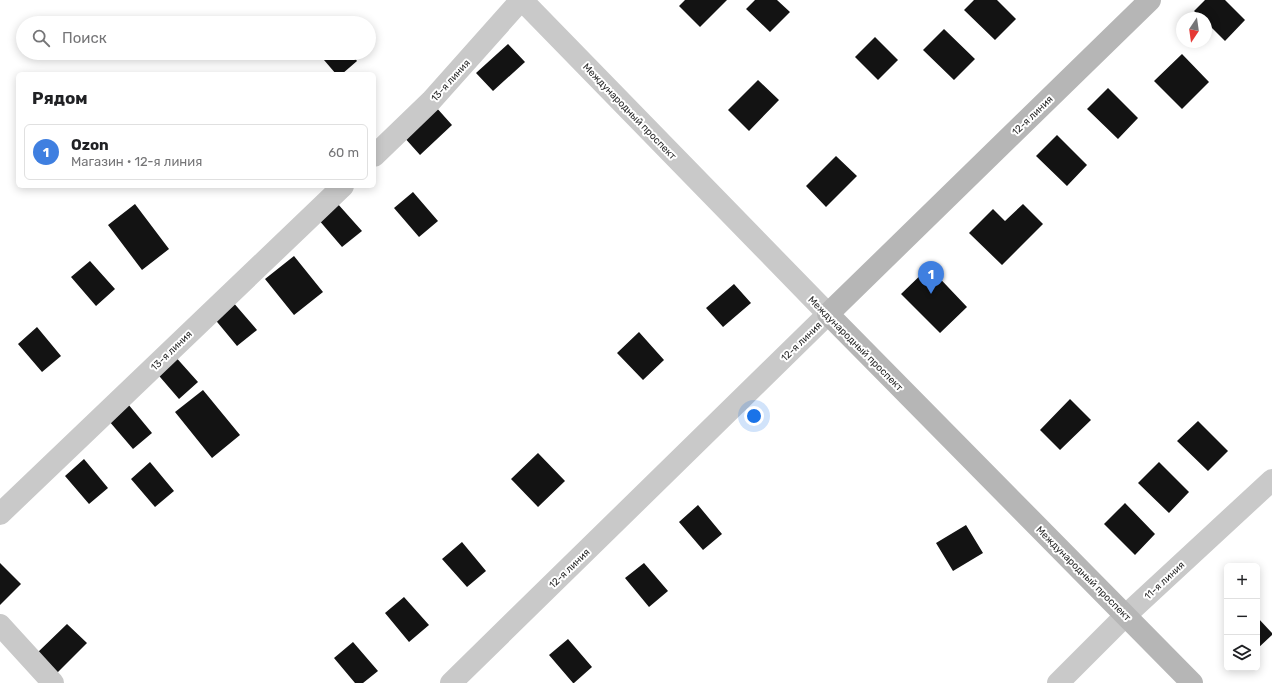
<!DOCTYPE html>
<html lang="ru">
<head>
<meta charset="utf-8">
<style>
	:root { --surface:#fff; --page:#f2f2f2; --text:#202124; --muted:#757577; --line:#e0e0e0; --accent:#1a73e8 }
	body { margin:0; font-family:Rubik,sans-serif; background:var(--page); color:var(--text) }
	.controls { position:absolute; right:12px; bottom:12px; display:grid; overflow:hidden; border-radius:6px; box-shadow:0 2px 10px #0003 }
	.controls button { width:36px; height:36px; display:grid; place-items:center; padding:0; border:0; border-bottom:1px solid var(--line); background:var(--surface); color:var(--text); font:20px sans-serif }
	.compass { position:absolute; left:1176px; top:12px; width:36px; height:36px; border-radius:50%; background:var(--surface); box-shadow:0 2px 10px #0003; rotate:193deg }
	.you { position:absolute; left:754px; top:416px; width:14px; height:14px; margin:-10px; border:3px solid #fff; border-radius:50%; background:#1a73e8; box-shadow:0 0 0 6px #1a73e833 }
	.badge { display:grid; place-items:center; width:26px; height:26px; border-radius:50%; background:var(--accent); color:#fff; font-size:13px; font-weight:700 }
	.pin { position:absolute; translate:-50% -33px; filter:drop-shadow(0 1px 2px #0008) }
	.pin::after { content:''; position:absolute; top:21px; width:14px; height:12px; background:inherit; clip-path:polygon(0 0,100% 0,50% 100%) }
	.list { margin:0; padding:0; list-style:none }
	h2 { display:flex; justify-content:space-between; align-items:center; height:52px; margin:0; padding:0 16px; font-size:17px }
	h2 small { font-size:13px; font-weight:400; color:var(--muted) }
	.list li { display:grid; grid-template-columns:26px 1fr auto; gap:12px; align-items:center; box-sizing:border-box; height:56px; margin:0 8px 8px; padding:0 8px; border:1px solid var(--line); border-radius:6px }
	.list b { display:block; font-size:15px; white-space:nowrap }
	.list p { margin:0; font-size:13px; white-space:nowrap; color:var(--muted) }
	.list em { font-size:13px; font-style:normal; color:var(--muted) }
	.icon { flex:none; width:22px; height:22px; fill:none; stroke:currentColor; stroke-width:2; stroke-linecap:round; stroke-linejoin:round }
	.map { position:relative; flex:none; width:1272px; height:683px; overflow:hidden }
	.search { position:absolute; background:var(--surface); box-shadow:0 2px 10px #0003; left:16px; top:16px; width:360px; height:44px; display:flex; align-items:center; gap:10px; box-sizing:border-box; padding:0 14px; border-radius:22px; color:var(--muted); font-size:15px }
	.panel { position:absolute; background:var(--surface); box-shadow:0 2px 10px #0003; left:16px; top:72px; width:360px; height:116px; border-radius:6px }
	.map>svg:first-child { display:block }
</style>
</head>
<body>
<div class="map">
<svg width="1272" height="683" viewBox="0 0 1272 683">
	<rect width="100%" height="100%" fill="#fff"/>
	<path fill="#131313" d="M685,0H727L700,27L679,6Z
		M755,0H777L790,12L770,32L746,9Z
		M974,0H997L1016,19L995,40L964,10Z
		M1205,0H1225L1245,20L1225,41L1206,22V18H1202L1194,11Z
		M944,29L975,59L954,80L923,50Z
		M875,37L898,60L878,80L855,57Z
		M508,44L525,62L493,91L476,73Z
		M318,53H351L357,61L342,74H336Z
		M1182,54L1209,82L1182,109L1154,81Z
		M758,80L779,100L749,131L728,110Z
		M1108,88L1138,118L1118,139L1087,109Z
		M435,106L452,125L420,155L403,136Z
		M1057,135L1087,165L1067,186L1036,156Z
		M836,156L857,176L826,207L806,186Z
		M413,192L438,221L419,237L394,208Z
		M337,203L362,231L342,247L318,219Z
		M135,204L169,249L142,270L108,225Z
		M1023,204L1043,224L1002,265L969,233L993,209L1005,221Z
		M294,256L323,292L294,315L265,279Z
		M90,261L115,289L96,306L71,277Z
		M929,267L967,307L940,333L901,294Z
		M734,284L751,303L723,327L706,308Z
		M232,301L257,330L237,346L213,317Z
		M37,327L61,356L42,372L18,344Z
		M639,332L664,360L643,380L617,353Z
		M173,354L198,382L179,399L154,370Z
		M203,390L240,435L212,458L175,412Z
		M1070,399L1091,420L1060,450L1040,430Z
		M128,404L152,433L133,449L109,421Z
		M1198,421L1228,451L1208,471L1177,441Z
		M538,453L565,481L538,507L511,479Z
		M84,459L108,488L89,504L65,476Z
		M150,462L174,491L155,507L131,479Z
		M1159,462L1189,492L1169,513L1138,483Z
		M1125,503L1155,534L1135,555L1104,524Z
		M698,505L722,534L703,550L679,522Z
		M966,525L983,553L953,571L936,543Z
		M462,542L486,571L467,587L442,559Z
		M0,563L21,584L0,605Z
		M644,563L668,591L649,607L625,578Z
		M404,597L429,625L409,642L385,613Z
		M1257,617L1272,633V635L1257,649Z
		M67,624L87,643L57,673L37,653Z
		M568,639L592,667L574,683H573L549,655Z
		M353,642L378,671L363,683H355L334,658Z"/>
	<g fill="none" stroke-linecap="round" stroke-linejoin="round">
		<path stroke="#c9c9c9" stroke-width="22" d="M374,156L431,101L521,0
			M0,514L343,186
			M0,625L53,683
			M451,683L828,314L522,0
			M1058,683L1125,616L1272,480"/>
		<path stroke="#b6b6b6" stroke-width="22" d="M1150,0L828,314L1192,683"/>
	</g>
	<g text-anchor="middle" stroke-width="4" stroke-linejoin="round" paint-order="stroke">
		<g font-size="10" fill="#2c2c2c" stroke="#fff">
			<text transform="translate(450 80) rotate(-48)" y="4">13-я линия</text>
			<text transform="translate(630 111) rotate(46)" y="4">Международный проспект</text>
			<text transform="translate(1032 115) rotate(-44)" y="4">12-я линия</text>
			<text transform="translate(801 341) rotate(-44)" y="4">12-я линия</text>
			<text transform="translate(856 343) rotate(45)" y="4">Международный проспект</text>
			<text transform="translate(171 350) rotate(-44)" y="4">13-я линия</text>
			<text transform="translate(569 568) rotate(-44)" y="4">12-я линия</text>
			<text transform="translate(1084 573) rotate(45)" y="4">Международный проспект</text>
			<text transform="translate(1164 580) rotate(-43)" y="4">11-я линия</text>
		</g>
	</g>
</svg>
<div class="controls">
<button>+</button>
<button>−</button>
<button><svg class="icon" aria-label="layers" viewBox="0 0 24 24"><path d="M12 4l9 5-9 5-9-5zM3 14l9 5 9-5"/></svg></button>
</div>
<svg class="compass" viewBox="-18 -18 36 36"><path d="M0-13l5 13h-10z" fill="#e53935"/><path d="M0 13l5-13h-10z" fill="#757577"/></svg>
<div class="you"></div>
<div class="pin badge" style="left:931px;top:294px;background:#3f7fe0">1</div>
<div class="search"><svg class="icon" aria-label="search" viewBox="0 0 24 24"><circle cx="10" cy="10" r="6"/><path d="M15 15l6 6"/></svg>Поиск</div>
<section class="panel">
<h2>Рядом<small></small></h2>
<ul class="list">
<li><span class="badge" style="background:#3f7fe0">1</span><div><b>Ozon</b><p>Магазин · 12-я линия</p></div><em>60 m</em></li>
</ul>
</section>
</div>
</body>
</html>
